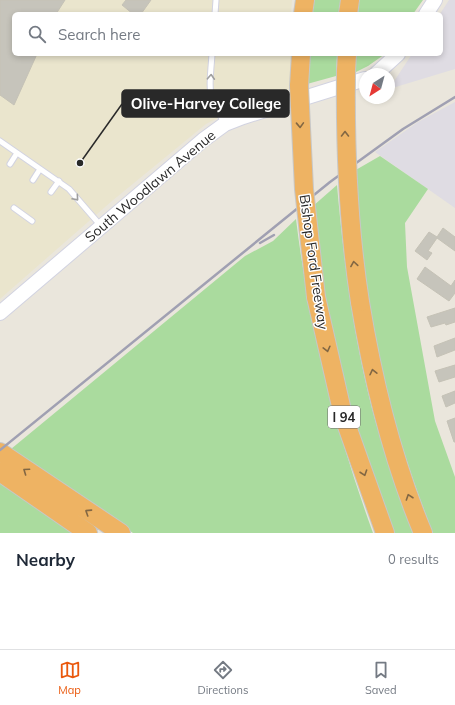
<!DOCTYPE html>
<html lang="en">
<head>
<meta charset="utf-8">
<style>
	:root { --surface:#fff; --page:#f2f2f3; --text:#1f2937; --muted:#747a83; --line:#e0e1e3; --accent:#ea580c }
	body { margin:0; font-family:Mulish,sans-serif; background:var(--page); color:var(--text) }
	.compass { position:absolute; left:359px; top:68px; width:36px; height:36px; border-radius:50%; background:var(--surface); box-shadow:0 2px 6px #0003; rotate:216deg }
	.list { margin:0; padding:0; list-style:none }
	h2 { display:flex; justify-content:space-between; align-items:center; height:52px; margin:0; padding:0 16px; font-size:17px }
	h2 small { font-size:13px; font-weight:400; color:var(--muted) }
	.icon { flex:none; width:22px; height:22px; fill:none; stroke:currentColor; stroke-width:2; stroke-linecap:round; stroke-linejoin:round }
	.map { position:relative; flex:none; width:455px; height:533px; overflow:hidden }
	.search { position:absolute; background:var(--surface); box-shadow:0 2px 6px #0003; left:12px; right:12px; top:12px; height:44px; display:flex; align-items:center; gap:10px; box-sizing:border-box; padding:0 14px; border-radius:6px; color:var(--muted); font-size:15px }
	.sheet { height:116px; background:var(--surface) }
	nav { display:flex; justify-content:space-around; align-items:center; box-sizing:border-box; height:56px; border-top:1px solid var(--line); background:var(--surface); font-size:11px; color:var(--muted) }
	nav a { display:grid; justify-items:center; gap:2px }
	nav .on { color:var(--accent) }
	.map>svg:first-child { display:block }
</style>
</head>
<body>
<div class="map">
<svg width="455" height="533" viewBox="0 0 455 533">
	<rect width="100%" height="100%" fill="#eae6dc"/>
	<path fill="#dfdce3" d="M449,0H455V69L389,89L412,54H441L440,14Z
		M455,102V208L375,152L418,122Z"/>
	<path fill="#eae5cd" d="M0,0H292L291,14H14V54H291L290,89L237,108L206,124L112,201L0,299Z"/>
	<path fill="#aadb9e" d="M312,0H342L341,14H311Z
		M359,0H423L413,14H358Z
		M309,54H337L336,76L307,84Z
		M355,54H385L368,66L354,73Z
		M380,156L428,189L405,223L407,267L435,421L455,477V533H433C398,445 373,353 362,259C358,230 357,200 354,171Z
		M337,185C343,254 352,325 368,392C379,440 397,487 414,533H392L359,440L344,387L323,288L313,206Z
		M296,219C309,327 336,431 373,533H133L11,449L245,256L273,241Z
		M0,483L73,533H0Z"/>
	<path fill="#c6c4bb" stroke="#c5c2b6" d="M0,0H65L56,14H14V54H37L14,105L0,95Z
		M126,0H151L141,14H133L122,5Z
		M443,228L455,237V251L437,238L428,251L432,253L427,260L415,251L429,232L437,237Z
		M425,267L451,286L455,280V293L449,301L417,279Z
		M455,308V322L446,325L445,323L431,327L427,317Z
		M455,338V350L437,357L434,346Z
		M455,365V377L439,382L435,371Z
		M455,391V403L446,407L442,396Z
		M455,418V442H454L447,421Z"/>
	<g fill="none" stroke-linecap="round" stroke-linejoin="round">
		<g stroke="#d2d3e1" stroke-width="7">
			<path id="lane" d="M215,14L216,0
				M212,54C210,87 205,94 225,123
				M0,141L69,189L101,226
				M10,164L17,153
				M33,180L40,169
				M51,192L59,181
				M14,208L32,221"/>
		</g>
		<g stroke="#d2d3e1" stroke-width="16">
			<path id="secondary" d="M426,14L435,0
				M376,74L398,54
				M0,313L203,140L225,124L243,117L365,79"/>
		</g>
		<g stroke="#c7c7c7" stroke-width="20">
			<path id="highway" d="M303,14L305,0
				M348,14L350,0
				M346,71L347,54
				M299,86L301,54
				M316,297L343,415L385,533
				M360,302C373,381 392,459 423,533
				M0,452L121,533
				M0,472L88,533"/>
		</g>
		<use href="#lane" stroke="#fff" stroke-width="5"/>
		<use href="#secondary" stroke="#fff" stroke-width="14"/>
		<use href="#highway" stroke="#eeb363" stroke-width="18"/>
		<path stroke="#a0a0b2" stroke-width="2.5" d="M260,243L274,235
			M0,450L330,182L403,129L455,97"/>
		<g stroke="#c7c7c7" stroke-width="20" stroke-linecap="butt">
			<path id="highway-bridge" d="M346,71C345,149 348,225 360,302
				M299,86L304,189L316,297"/>
		</g>
		<use href="#highway-bridge" stroke="#eeb363" stroke-width="18"/>
	</g>
	<defs><path id="oneway-chevron" d="M-2-3.5L2.5 0L-2 3.5" fill="none" stroke-width="1.6" stroke-linecap="round" stroke-linejoin="round"/></defs>
	<g stroke="#9f9f9f">
		<use href="#oneway-chevron" transform="translate(211 77) rotate(-87)"/>
		<use href="#oneway-chevron" transform="translate(76 198) rotate(49)"/>
	</g>
	<g stroke="#826743">
		<use href="#oneway-chevron" transform="translate(300 125) rotate(88)"/>
		<use href="#oneway-chevron" transform="translate(345 134) rotate(-90)"/>
		<use href="#oneway-chevron" transform="translate(354 264) rotate(-99)"/>
		<use href="#oneway-chevron" transform="translate(327 349) rotate(76)"/>
		<use href="#oneway-chevron" transform="translate(373 372) rotate(-103)"/>
		<use href="#oneway-chevron" transform="translate(26 471) rotate(-145)"/>
		<use href="#oneway-chevron" transform="translate(364 473) rotate(71)"/>
		<use href="#oneway-chevron" transform="translate(409 497) rotate(-109)"/>
		<use href="#oneway-chevron" transform="translate(88 512) rotate(-147)"/>
	</g>
	<g text-anchor="middle" stroke-width="3" stroke-linejoin="round" paint-order="stroke">
		<rect fill="#fff" stroke="#696969" stroke-width="1" x="328" y="406" width="32" height="22" rx="3"/>
		<g font-size="13" font-weight="bold" fill="#292929">
			<text x="344" y="422">I 94</text>
		</g>
		<g font-size="14" fill="#292929" stroke="#fff">
			<text transform="translate(150 186) rotate(-40)" y="5">South Woodlawn Avenue</text>
			<text transform="translate(314 262) rotate(82)" y="5">Bishop Ford Freeway</text>
		</g>
	</g>
	<path fill="none" stroke="#292929" stroke-width="1.5" d="M80 163L122 104"/>
	<circle fill="#292929" stroke="#fff" stroke-width="1.5" cx="80" cy="163" r="4"/>
	<rect fill="#292929" stroke="#292929" stroke-width="1.5" x="122" y="90" width="167" height="27" rx="4"/>
	<g font-size="15" text-anchor="middle" font-weight="bold" fill="#fff">
		<text x="206" y="109">Olive-Harvey College</text>
	</g>
</svg>
<svg class="compass" viewBox="-18 -18 36 36"><path d="M0-13l5 13h-10z" fill="#e53935"/><path d="M0 13l5-13h-10z" fill="#747a83"/></svg>
<div class="search"><svg class="icon" aria-label="search" viewBox="0 0 24 24"><circle cx="10" cy="10" r="6"/><path d="M15 15l6 6"/></svg>Search here</div>
</div>
<section class="sheet">
<h2>Nearby<small>0 results</small></h2>
<ul class="list">
</ul>
</section>
<nav>
<a class="on"><svg class="icon" aria-label="map" viewBox="0 0 24 24"><path d="M3 6l6-2 6 2 6-2v14l-6 2-6-2-6 2zM9 4v14M15 6v14"/></svg>Map</a>
<a><svg class="icon" aria-label="directions" viewBox="0 0 24 24"><path d="M12 3l9 9-9 9-9-9zM9 14v-3h6M13 9l2 2-2 2"/></svg>Directions</a>
<a><svg class="icon" aria-label="saved" viewBox="0 0 24 24"><path d="M7 4h10v16l-5-4-5 4z"/></svg>Saved</a>
</nav>
</body>
</html>
